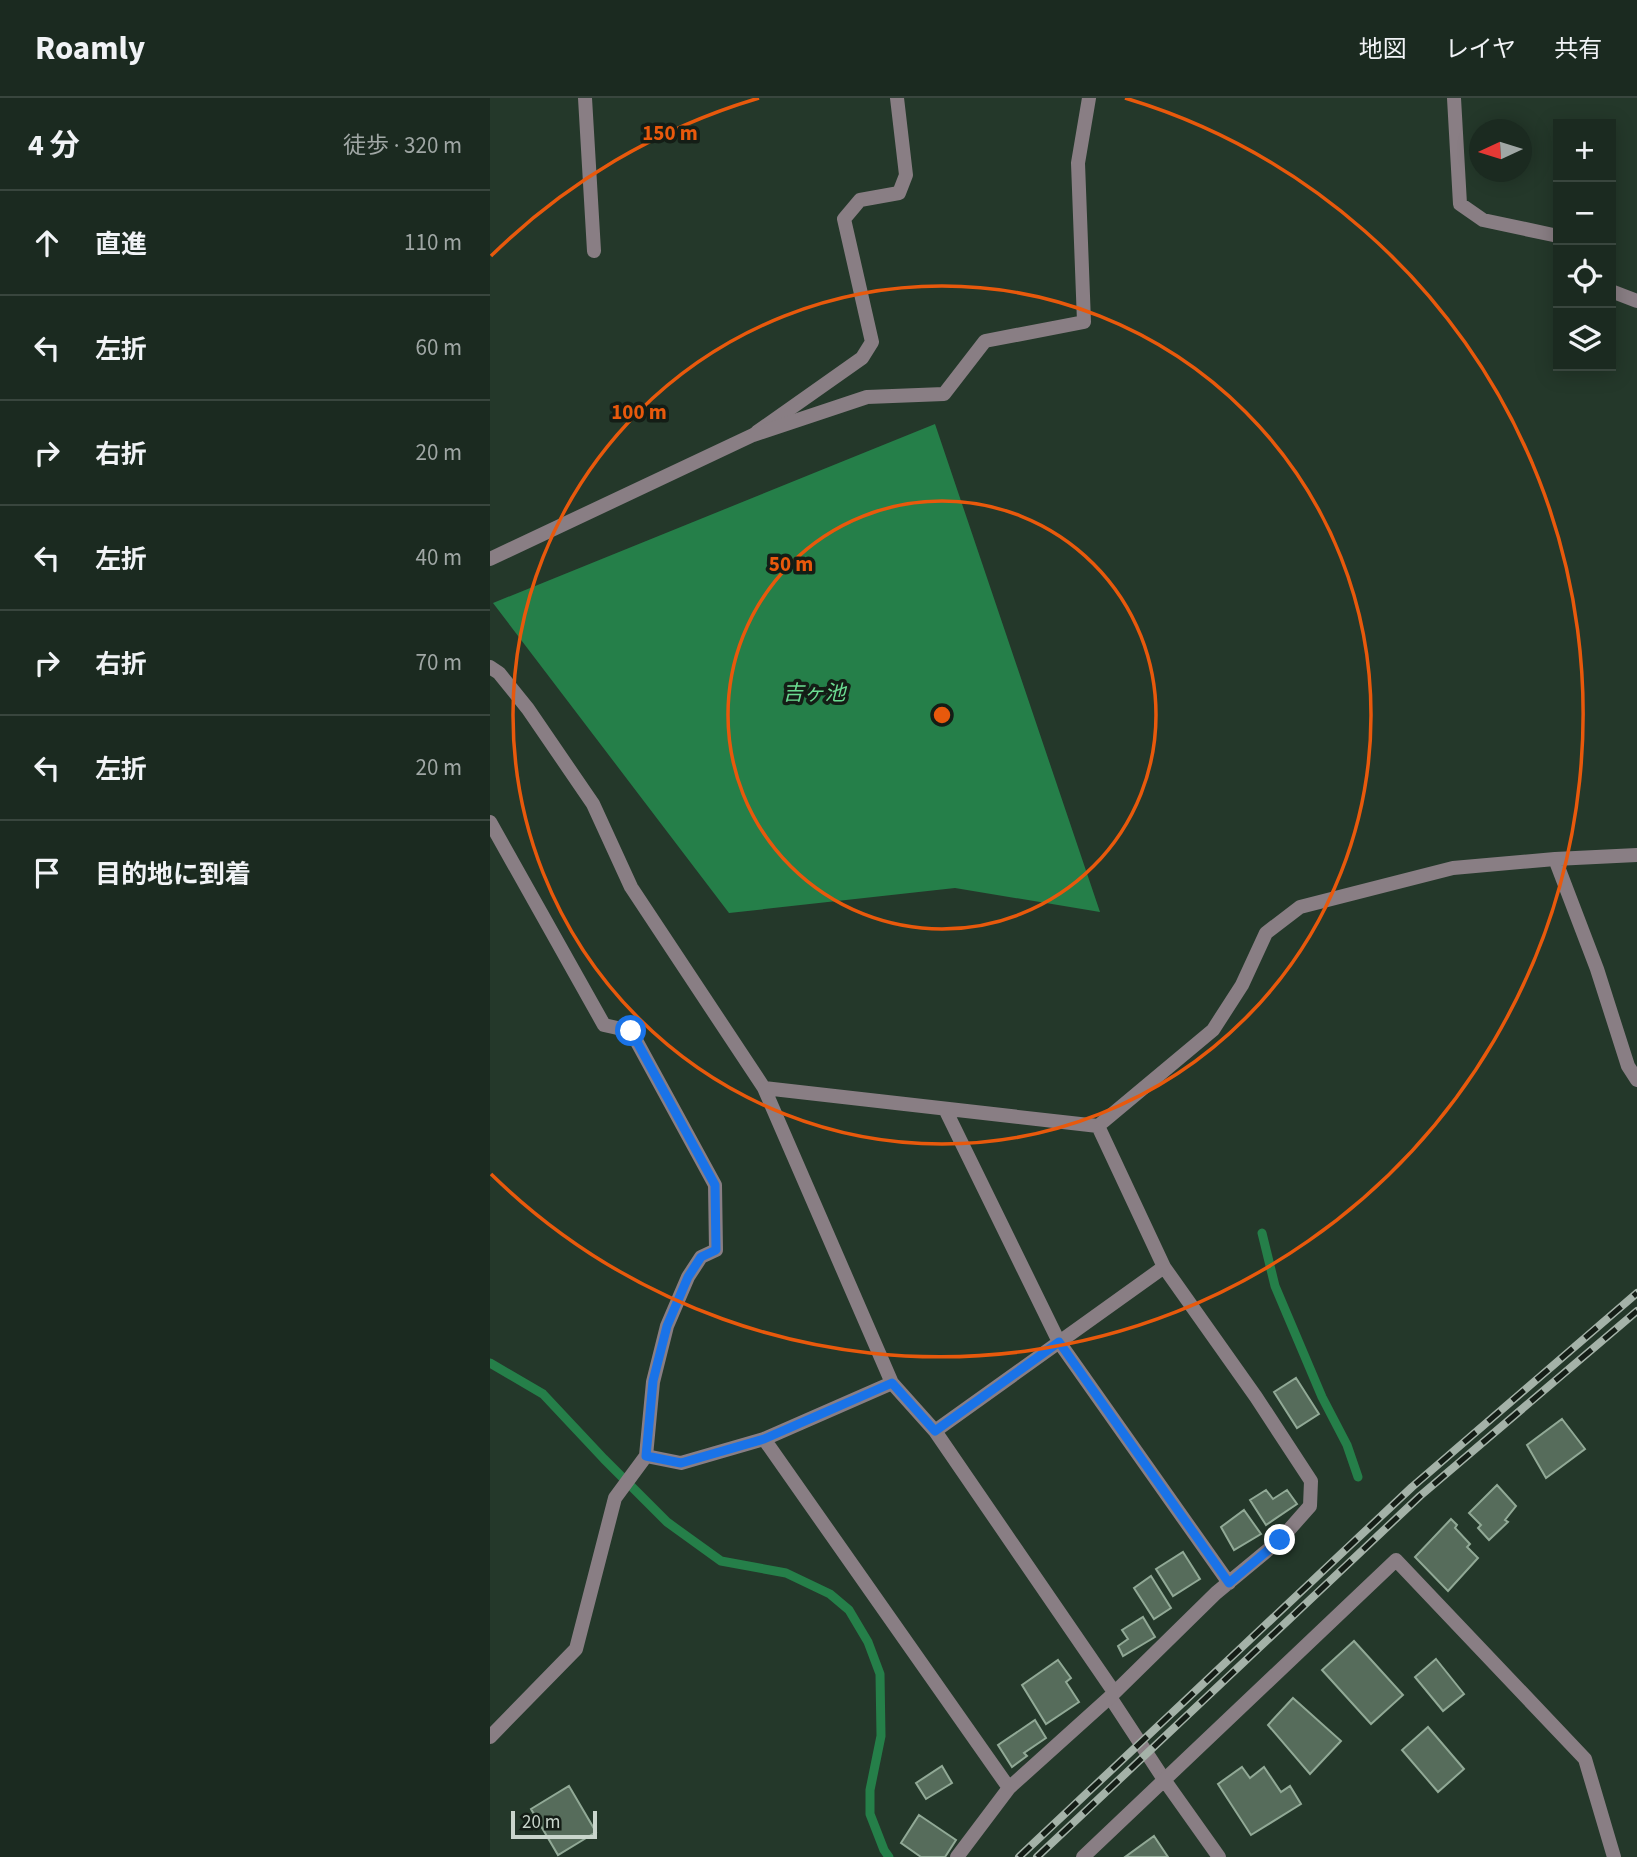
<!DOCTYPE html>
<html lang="ja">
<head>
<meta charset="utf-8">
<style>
	:root { --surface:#1b2a20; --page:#28362d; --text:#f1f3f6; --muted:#a0a7a5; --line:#39463e }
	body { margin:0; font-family:"Source Sans 3","Noto Sans JP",sans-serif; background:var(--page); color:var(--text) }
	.controls { position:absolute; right:21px; top:21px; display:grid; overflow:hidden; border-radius:0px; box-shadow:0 4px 18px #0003 }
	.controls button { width:63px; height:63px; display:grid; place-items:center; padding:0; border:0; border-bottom:2px solid var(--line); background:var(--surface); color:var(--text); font:35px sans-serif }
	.compass { position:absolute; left:979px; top:21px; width:63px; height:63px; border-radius:50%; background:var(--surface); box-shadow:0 4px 18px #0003; rotate:266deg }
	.scale { position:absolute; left:21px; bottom:18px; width:86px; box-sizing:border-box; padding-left:7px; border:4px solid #c9d5cc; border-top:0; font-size:19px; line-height:24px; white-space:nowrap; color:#c9d5cc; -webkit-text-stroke:5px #141d16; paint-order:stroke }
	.stop { position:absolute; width:21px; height:21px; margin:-16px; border:5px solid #1a73e8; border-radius:50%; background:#fff }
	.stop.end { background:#1a73e8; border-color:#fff; box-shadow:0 2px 7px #0008 }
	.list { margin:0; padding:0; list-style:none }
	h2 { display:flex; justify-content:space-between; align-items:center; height:91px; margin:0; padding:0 28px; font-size:30px }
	h2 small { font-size:23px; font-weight:400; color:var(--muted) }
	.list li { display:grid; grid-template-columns:46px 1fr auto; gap:21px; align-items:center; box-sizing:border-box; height:105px; padding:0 28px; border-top:2px solid var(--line) }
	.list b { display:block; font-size:26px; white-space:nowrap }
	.list em { font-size:23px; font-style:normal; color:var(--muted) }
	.icon { flex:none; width:38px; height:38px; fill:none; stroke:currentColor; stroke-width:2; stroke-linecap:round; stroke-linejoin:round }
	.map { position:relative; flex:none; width:1147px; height:1759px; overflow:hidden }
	header { display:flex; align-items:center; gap:42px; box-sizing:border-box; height:98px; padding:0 35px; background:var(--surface); border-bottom:2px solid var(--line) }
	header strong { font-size:33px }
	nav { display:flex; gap:38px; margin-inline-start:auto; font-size:24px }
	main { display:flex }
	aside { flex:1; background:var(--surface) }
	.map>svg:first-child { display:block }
</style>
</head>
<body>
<header>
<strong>Roamly</strong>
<nav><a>地図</a><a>レイヤ</a><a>共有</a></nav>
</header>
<main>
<aside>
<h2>4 分<small>徒歩 · 320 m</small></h2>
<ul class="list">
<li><svg class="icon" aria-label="ahead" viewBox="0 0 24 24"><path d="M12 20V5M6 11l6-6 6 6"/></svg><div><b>直進</b></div><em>110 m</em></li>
<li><svg class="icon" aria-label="left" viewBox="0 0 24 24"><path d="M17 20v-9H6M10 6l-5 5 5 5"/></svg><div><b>左折</b></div><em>60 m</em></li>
<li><svg class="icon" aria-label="right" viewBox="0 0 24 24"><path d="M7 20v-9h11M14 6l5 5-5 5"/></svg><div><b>右折</b></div><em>20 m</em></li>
<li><svg class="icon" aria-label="left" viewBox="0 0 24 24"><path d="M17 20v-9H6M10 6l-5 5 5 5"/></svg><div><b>左折</b></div><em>40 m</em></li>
<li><svg class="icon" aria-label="right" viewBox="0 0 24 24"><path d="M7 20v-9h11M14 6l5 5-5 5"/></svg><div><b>右折</b></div><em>70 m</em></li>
<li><svg class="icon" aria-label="left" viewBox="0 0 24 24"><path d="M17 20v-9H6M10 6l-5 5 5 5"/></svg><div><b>左折</b></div><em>20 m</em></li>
<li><svg class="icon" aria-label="arrive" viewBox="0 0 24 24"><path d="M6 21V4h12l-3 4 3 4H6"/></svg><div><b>目的地に到着</b></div></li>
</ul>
</aside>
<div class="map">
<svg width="1147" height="1759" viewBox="0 0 1147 1759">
	<rect width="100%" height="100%" fill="#24382a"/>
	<path fill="#257f49" d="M445,326L610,814L465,790L239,815L3,505Z"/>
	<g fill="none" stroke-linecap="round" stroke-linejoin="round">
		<path stroke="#257f49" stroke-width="9" d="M772,1135L785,1188L832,1299L857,1347L868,1379
			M0,1265L53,1296L114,1361L177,1424L231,1463L296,1475L340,1496L359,1512L378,1544L390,1576L391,1638L380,1692V1716L394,1752L399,1759"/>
	</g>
	<path fill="#566c5b" stroke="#91a996" stroke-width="2" d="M806,1280L829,1316L807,1330L784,1294Z
		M1072,1321L1095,1351L1056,1380L1037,1347Z
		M1007,1387L1026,1408L1015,1422L1018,1424L999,1442L988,1430L991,1427L979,1415Z
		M776,1392L783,1401L797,1392L807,1406L776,1427L760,1402Z
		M754,1412L771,1436L744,1452L731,1429Z
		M961,1421L967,1427L965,1430L980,1446L977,1449L988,1460L958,1493L925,1459Z
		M693,1454L710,1481L683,1498L666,1471Z
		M661,1478L681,1510L664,1521L644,1490Z
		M653,1519L665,1539L633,1558L628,1548L638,1541L632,1532Z
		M864,1543L913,1597L881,1626L832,1572Z
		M946,1561L974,1596L953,1613L925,1579Z
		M568,1562L581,1580L576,1584L589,1604L556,1626L532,1587Z
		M803,1600L851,1643L820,1676L778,1627Z
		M545,1622L556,1640L534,1655L537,1658L522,1669L508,1647Z
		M938,1629L974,1671L948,1694L912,1652Z
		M452,1668L462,1685L436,1701L426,1685Z
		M752,1669L760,1680L774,1669L791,1694L800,1688L811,1706L761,1737L728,1686Z
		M79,1688L106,1734L68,1757L41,1711Z
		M429,1717L466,1742L455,1759H431L411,1745Z
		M664,1738L678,1759H635Z"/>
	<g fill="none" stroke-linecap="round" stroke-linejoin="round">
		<path stroke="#897e84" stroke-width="14" d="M267,334L372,260L382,244L354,121L370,102L409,95L416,77L407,0"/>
		<path stroke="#897e84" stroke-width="14" d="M620,1599L675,1683"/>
		<path stroke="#897e84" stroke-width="14" d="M95,0L104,153
			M964,0L970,106L993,122L1068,138
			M1121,193L1147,203
			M0,461L263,337L377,299L454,296L495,243L594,224L588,65L599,0
			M0,569L9,575L38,611L103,706L141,789L274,990L402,1285L445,1333L624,1594
			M0,724L114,927L141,933L225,1087L226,1152L211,1159L198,1179L177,1228L163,1284L156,1358L125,1400L86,1551L0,1639
			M1065,761L1107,871L1138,968L1147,982
			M274,990L608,1028L723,932L752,887L776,835L810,809L963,770L1065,761L1147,757
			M455,1011L569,1244L739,1485
			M445,1333L674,1169
			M274,1341L519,1690
			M156,1358L191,1365L274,1341L402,1285
			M675,1683L729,1759
			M467,1759L519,1690L620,1599L726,1495L790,1442L820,1408L821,1383L766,1299L674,1169L608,1028
			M593,1759L906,1462L1095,1661L1124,1759"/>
		<g stroke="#a4b2a8" stroke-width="8">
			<path id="rail" d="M529,1759L922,1389L1147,1195
				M547,1759L930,1398L1147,1213"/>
		</g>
		<use href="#rail" stroke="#141d16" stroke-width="5" stroke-dasharray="16" stroke-linecap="butt"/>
	</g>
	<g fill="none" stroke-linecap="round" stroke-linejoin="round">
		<path stroke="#1a73e8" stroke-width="9" d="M141,933L225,1087L226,1152L211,1159L198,1179L177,1228L163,1283L156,1358L191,1365L274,1341L402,1285L445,1333L569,1244L739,1485L790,1442"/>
	</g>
	<g fill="none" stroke="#e8590c" stroke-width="3.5">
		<circle cx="452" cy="617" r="214"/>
		<circle cx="452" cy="617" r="429"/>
		<path d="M1 158A643 643 0 0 1 269 0M635 0A643 643 0 1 1 1 1076"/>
	</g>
	<g text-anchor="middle" stroke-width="7" stroke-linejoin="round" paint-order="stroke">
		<g font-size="21" font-style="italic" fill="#6bdc91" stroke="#141d16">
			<text x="324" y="602">吉ヶ池</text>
		</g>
	</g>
	<circle cx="452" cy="617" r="10" fill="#e8590c" stroke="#141d16" stroke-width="3.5"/>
	<g font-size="21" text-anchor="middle" font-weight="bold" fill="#e8590c" stroke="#141d16" stroke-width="7" stroke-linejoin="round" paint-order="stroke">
		<text x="180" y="42">150 m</text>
		<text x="149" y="321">100 m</text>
		<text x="301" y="473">50 m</text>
	</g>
</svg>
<div class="controls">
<button>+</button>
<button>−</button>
<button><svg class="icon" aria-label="locate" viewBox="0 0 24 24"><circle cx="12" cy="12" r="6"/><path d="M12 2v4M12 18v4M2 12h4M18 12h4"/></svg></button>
<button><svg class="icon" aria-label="layers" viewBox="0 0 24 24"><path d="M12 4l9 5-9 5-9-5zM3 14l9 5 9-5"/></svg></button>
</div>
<svg class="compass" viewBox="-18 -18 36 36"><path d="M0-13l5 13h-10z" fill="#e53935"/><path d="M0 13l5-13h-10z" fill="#a0a7a5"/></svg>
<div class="scale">20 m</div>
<div class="stop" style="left:141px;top:933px"></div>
<div class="stop end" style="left:790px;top:1442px"></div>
</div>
</main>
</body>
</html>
